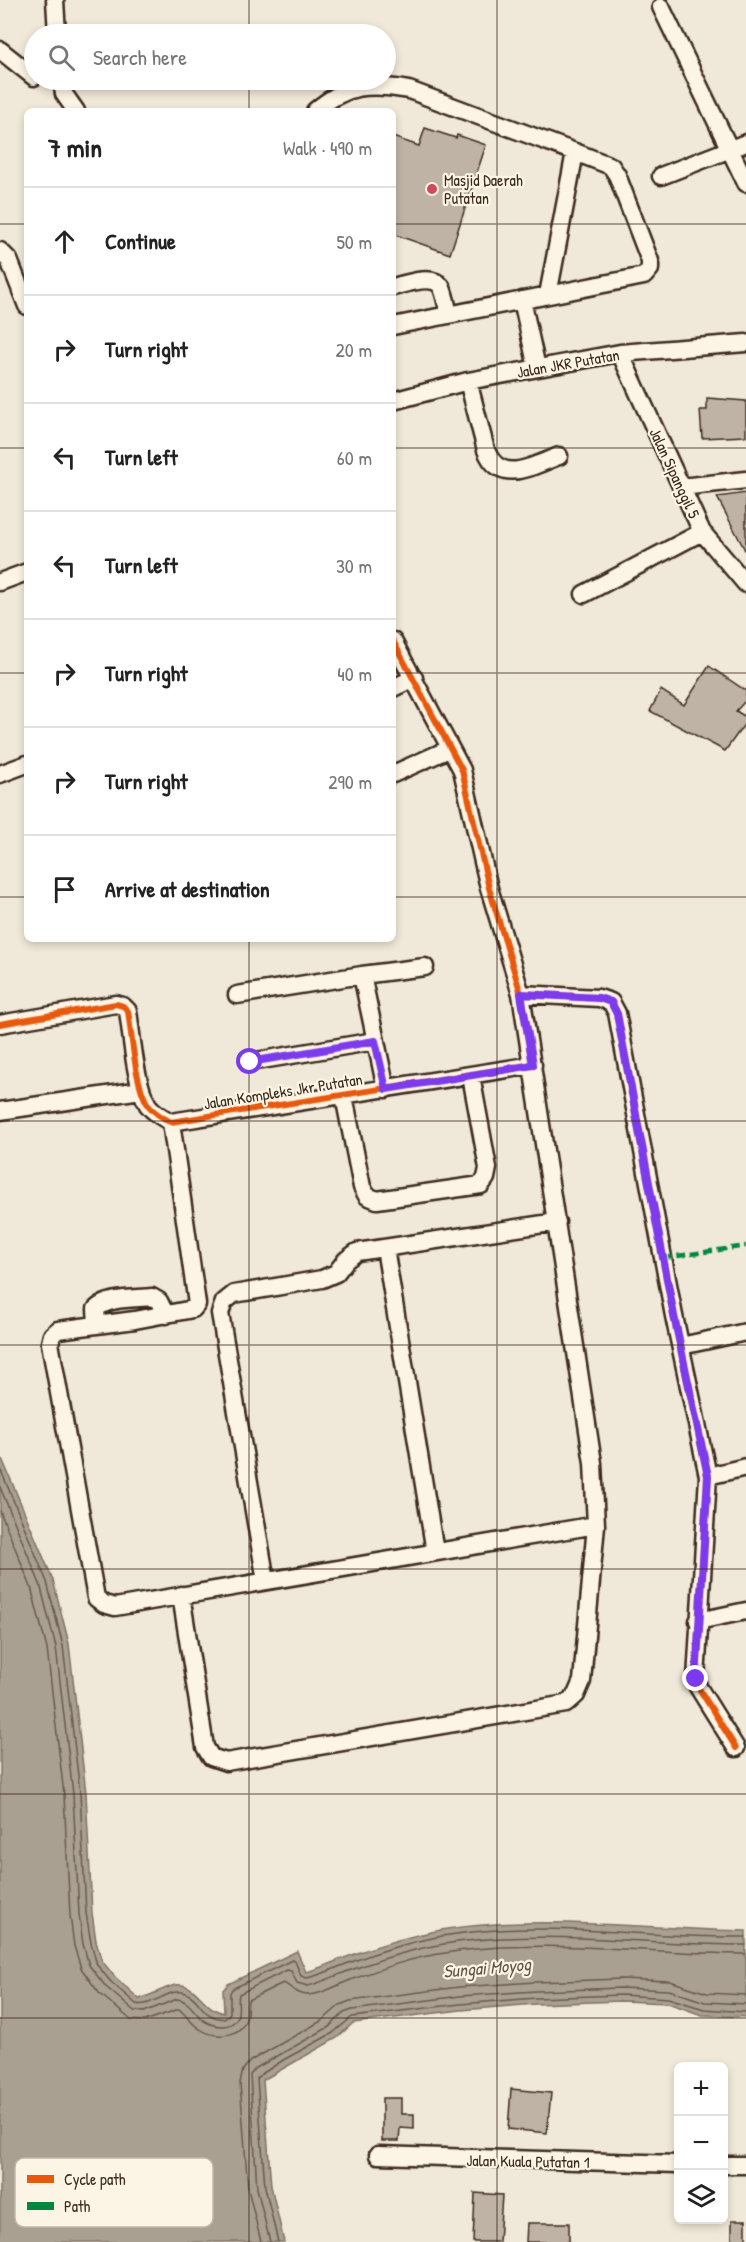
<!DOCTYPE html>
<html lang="en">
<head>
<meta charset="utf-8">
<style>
	:root { --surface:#fff; --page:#f2f2f2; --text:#222; --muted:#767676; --line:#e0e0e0 }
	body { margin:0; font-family:"Patrick Hand",sans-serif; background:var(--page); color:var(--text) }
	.controls { position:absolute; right:18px; bottom:18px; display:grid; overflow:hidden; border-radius:9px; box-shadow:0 3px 9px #0003 }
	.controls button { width:54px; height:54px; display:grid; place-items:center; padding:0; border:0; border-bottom:2px solid var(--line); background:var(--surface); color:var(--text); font:30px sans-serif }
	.stop { position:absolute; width:18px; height:18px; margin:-14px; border:4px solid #7c3aed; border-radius:50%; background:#fff }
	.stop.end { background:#7c3aed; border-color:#fff; box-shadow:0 2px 6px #0008 }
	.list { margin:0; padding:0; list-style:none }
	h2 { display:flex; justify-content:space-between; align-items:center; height:78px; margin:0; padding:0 24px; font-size:26px }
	h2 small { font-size:20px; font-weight:400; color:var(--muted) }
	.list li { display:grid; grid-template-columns:39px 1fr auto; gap:18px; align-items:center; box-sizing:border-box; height:108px; padding:0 24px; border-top:2px solid var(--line) }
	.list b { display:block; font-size:22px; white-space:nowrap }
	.list em { font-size:20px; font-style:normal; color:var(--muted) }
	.icon { flex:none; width:33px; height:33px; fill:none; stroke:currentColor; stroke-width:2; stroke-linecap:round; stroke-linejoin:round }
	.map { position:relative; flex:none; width:746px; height:2242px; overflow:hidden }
	.search { position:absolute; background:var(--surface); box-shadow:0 3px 9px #0003; left:24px; top:24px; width:372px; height:66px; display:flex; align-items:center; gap:15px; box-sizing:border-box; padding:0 21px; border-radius:33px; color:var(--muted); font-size:22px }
	.panel { position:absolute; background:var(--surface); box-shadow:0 3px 9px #0003; left:24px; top:108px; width:372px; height:834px; border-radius:9px }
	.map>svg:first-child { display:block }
</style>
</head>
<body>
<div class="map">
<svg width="746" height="2242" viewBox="0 0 746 2242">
	<rect width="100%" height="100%" fill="#f0e9d9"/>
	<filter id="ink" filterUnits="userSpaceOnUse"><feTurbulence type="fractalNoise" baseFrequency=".0167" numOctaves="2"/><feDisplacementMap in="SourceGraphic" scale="12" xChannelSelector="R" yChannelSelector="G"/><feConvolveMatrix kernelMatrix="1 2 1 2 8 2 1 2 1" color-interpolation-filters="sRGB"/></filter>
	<g filter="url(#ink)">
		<path fill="#aaa091" stroke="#7e7163" stroke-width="1.5" d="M0,1454L53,1580L69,1644L86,1793L92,1913L96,1941L102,1961L115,1977L139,1999C150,1996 168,1986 176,1985C197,1982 202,2009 224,2013L223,1990L228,1984L297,1951L306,1972C319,1969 331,1963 344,1958C375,1946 408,1936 441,1930C539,1914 646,1929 746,1931V2017L702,2015L668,2003L622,2001L536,2004L461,2010L353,2023L337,2038L263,2080L271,2186L284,2242H0Z"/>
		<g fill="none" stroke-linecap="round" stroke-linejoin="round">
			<path stroke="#67594c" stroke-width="1.5" d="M0,1468L47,1582L63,1646L80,1793L86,1913L91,1943L97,1965L111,1982L136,2004C153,2008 170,1986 186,1993C203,2000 199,2017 225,2019L230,2013V1993L232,1989L292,1960L295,1961L301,1976L307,1978C321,1975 333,1969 346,1964C376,1952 409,1942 442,1936C543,1919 644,1939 746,1937
				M0,1487L40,1584L56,1647L73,1794L79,1914L83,1944L89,1965L106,1987L134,2011L144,2012L177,1999C191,2000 195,2016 206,2022C216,2027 231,2029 237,2018C240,2011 237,2001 239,1994L287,1970L291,1971L297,1983L308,1986C323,1982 337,1975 351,1970C381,1959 412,1949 444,1944C545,1928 645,1945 746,1945
				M0,1511L31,1587L47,1649L64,1795L70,1915L74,1946L81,1968L99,1993L131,2020L145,2021L179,2009C186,2015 192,2024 200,2029C215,2039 240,2038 246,2019C248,2013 247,2006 248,2000L283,1983C291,1986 295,1994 306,1995C322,1995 339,1984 353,1979C383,1968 414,1957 445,1953C546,1937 646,1954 746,1954
				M261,2242L248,2189L240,2083L243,2070L250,2061L323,2020L340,2005L350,2001L459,1987L535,1982L621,1979L670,1981L707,1993L746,1995
				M270,2242L257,2188L250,2075L256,2068L329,2027L344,2013L352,2010L460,1996L536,1991L621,1988L669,1990L705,2002L746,2004
				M278,2242L265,2187L257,2079L260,2075L285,2059L333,2033L352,2017L460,2004L536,1998L622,1995L668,1998L704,2009L746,2012"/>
		</g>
		<path fill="#beb3a4" stroke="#3b2a1e" stroke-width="1.5" d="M425,128L456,138L457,135L486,145L450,254L393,234V137L419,146Z
			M707,398L746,401V436L702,438L700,410H707Z
			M746,493V552L717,497Z
			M709,666L746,691V700L736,711L746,717V722L725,751L650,711L661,690L684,705Z
			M511,2089L551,2093L547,2133L508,2129Z
			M382,2098H401V2114H414V2129L400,2128L399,2141H382Z
			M475,2193L502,2195L499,2242H473Z
			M732,2220H746V2242H732Z
			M527,2223H569V2242H526Z"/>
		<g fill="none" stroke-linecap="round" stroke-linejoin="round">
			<g stroke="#3b2a1e" stroke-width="21">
				<path id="minor" d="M55,0L57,34
					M661,7L746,183
					M0,50L34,77
					M62,80L64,94L76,111
					M315,111C346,84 370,83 409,90L575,152L548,295
					M661,176L746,143
					M0,251L9,260L27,306
					M393,287C405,284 432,274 441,286C445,293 447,307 449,315
					M522,300L537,368
					M393,326L644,276L650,269V261L617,175L611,166L575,152
					M620,353L702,532L746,584
					M468,381L486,450C500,486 532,466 559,456
					M393,401L468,381L620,353L746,343
					M681,487L746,480
					M0,582L27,572
					M584,594L702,532
					M393,688L414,678
					M0,774L27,764
					M393,774L449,749
					M362,975L425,967
					M521,994L599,998L611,1002L617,1013L674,1316L708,1476L696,1679L698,1687L736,1748
					M237,995L362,975L386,1089
					M0,1024L116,1004L123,1006L128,1011C132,1037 135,1084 148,1105C154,1113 162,1117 171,1122L533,1065
					M250,1062L375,1041
					M344,1096L362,1187L367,1196L377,1200L481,1185L486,1178L488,1168L471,1076
					M0,1111L141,1090
					M171,1122L197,1304L193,1309L135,1320L58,1330L52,1335L50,1343L96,1598L104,1604L115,1607L596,1525
					M385,1248L435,1552
					M97,1324L96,1309C108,1297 135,1299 152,1297L159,1301L166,1315
					M681,1346L746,1332
					M708,1476L746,1467
					M266,1581L220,1313L224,1302L234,1294L322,1279L336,1273L346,1260L357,1252L557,1222
					M181,1595L205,1747L211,1757L226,1762L566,1704L576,1695L582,1681L596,1525L593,1463L521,994L489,888L462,770L393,641
					M698,1621L746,1611
					M378,2155L678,2164
					M724,2165H746"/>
			</g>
			<use href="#minor" stroke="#fcf5e5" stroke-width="16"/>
			<path stroke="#00873e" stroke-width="4.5" stroke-dasharray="9 4.5" stroke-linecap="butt" d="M664,1258L746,1246"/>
			<g stroke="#fcf5e5" stroke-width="10">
				<path id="cycleway" d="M521,994L599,998L611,1002L617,1013L674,1316L708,1476L696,1679L698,1687L736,1748
					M0,1024L116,1004L123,1006L128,1011C132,1037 135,1084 148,1105C154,1113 162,1117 171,1122L533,1065L521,994L489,888L462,770L393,641"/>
			</g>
			<use href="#cycleway" stroke="#e8590c" stroke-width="6"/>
		</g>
	</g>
	<g fill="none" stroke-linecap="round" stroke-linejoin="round" filter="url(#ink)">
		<path stroke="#7c3aed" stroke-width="8" d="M250,1062L375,1041L386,1089L533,1065L521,994L599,998L611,1002L617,1014L674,1316L708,1476L696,1679"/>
	</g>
	<path fill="none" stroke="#3b2a1e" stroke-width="1.5" stroke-opacity="0.55" d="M249,0V34M497,0V2242M249,80V111M0,224H27M393,224H746M0,448H27M393,448H746M0,673H27M393,673H746M0,897H27M393,897H746M249,939V2242M0,1121H746M0,1345H746M0,1569H746M0,1794H746M0,2018H746"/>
	<circle fill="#d1495b" stroke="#fcf5e5" stroke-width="2" cx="432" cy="189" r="6"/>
	<g text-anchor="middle" stroke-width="4.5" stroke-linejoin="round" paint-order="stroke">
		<g font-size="16" fill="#3b2a1e" stroke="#fcf5e5" text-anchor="start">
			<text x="444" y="186">Masjid Daerah<tspan x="444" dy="18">Putatan</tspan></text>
		</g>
		<g font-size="16" fill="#3b2a1e" stroke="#fcf5e5">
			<text transform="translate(568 363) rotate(-10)" y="6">Jalan JKR Putatan</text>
			<text transform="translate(675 473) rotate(65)" y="6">Jalan Sipanggil 5</text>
			<text transform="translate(283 1091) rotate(-9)" y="6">Jalan Kompleks Jkr Putatan</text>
			<text transform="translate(528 2161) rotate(1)" y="6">Jalan Kuala Putatan 1</text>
		</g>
		<g font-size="18" font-style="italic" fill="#625346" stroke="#fcf5e5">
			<text transform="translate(487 1968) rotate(-5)" y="6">Sungai Moyog</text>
		</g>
	</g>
	<rect x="15" y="2158" width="198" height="69" rx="9" fill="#fcf5e5" stroke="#c2b8a9" stroke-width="1.5"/>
	<rect x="27" y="2175" width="27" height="8" fill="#e8590c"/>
	<rect x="27" y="2202" width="27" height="8" fill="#00873e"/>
	<g font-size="16" fill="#3b2a1e">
		<text x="64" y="2185">Cycle path</text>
		<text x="64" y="2212">Path</text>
	</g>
</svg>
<div class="controls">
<button>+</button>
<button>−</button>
<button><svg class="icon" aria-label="layers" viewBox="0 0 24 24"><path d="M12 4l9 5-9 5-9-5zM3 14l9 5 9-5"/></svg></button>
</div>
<div class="stop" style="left:250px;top:1062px"></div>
<div class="stop end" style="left:696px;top:1679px"></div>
<div class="search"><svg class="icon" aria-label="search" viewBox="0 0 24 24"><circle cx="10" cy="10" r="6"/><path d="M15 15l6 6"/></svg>Search here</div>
<section class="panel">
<h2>7 min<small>Walk · 490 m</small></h2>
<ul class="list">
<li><svg class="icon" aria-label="ahead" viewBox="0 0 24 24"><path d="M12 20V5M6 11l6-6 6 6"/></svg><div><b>Continue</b></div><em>50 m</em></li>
<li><svg class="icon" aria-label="right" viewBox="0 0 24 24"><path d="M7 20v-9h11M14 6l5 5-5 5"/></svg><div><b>Turn right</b></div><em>20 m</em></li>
<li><svg class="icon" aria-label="left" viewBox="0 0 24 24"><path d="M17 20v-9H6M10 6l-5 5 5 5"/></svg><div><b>Turn left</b></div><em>60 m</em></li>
<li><svg class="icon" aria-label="left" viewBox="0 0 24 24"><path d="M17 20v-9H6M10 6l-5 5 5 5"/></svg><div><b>Turn left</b></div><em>30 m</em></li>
<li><svg class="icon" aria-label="right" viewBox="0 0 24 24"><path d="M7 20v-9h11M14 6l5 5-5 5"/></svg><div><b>Turn right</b></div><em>40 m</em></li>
<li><svg class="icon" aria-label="right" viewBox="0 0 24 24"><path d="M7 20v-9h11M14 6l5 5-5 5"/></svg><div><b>Turn right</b></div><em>290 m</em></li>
<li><svg class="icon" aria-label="arrive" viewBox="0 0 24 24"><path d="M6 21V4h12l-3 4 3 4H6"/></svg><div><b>Arrive at destination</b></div></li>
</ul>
</section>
</div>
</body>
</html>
